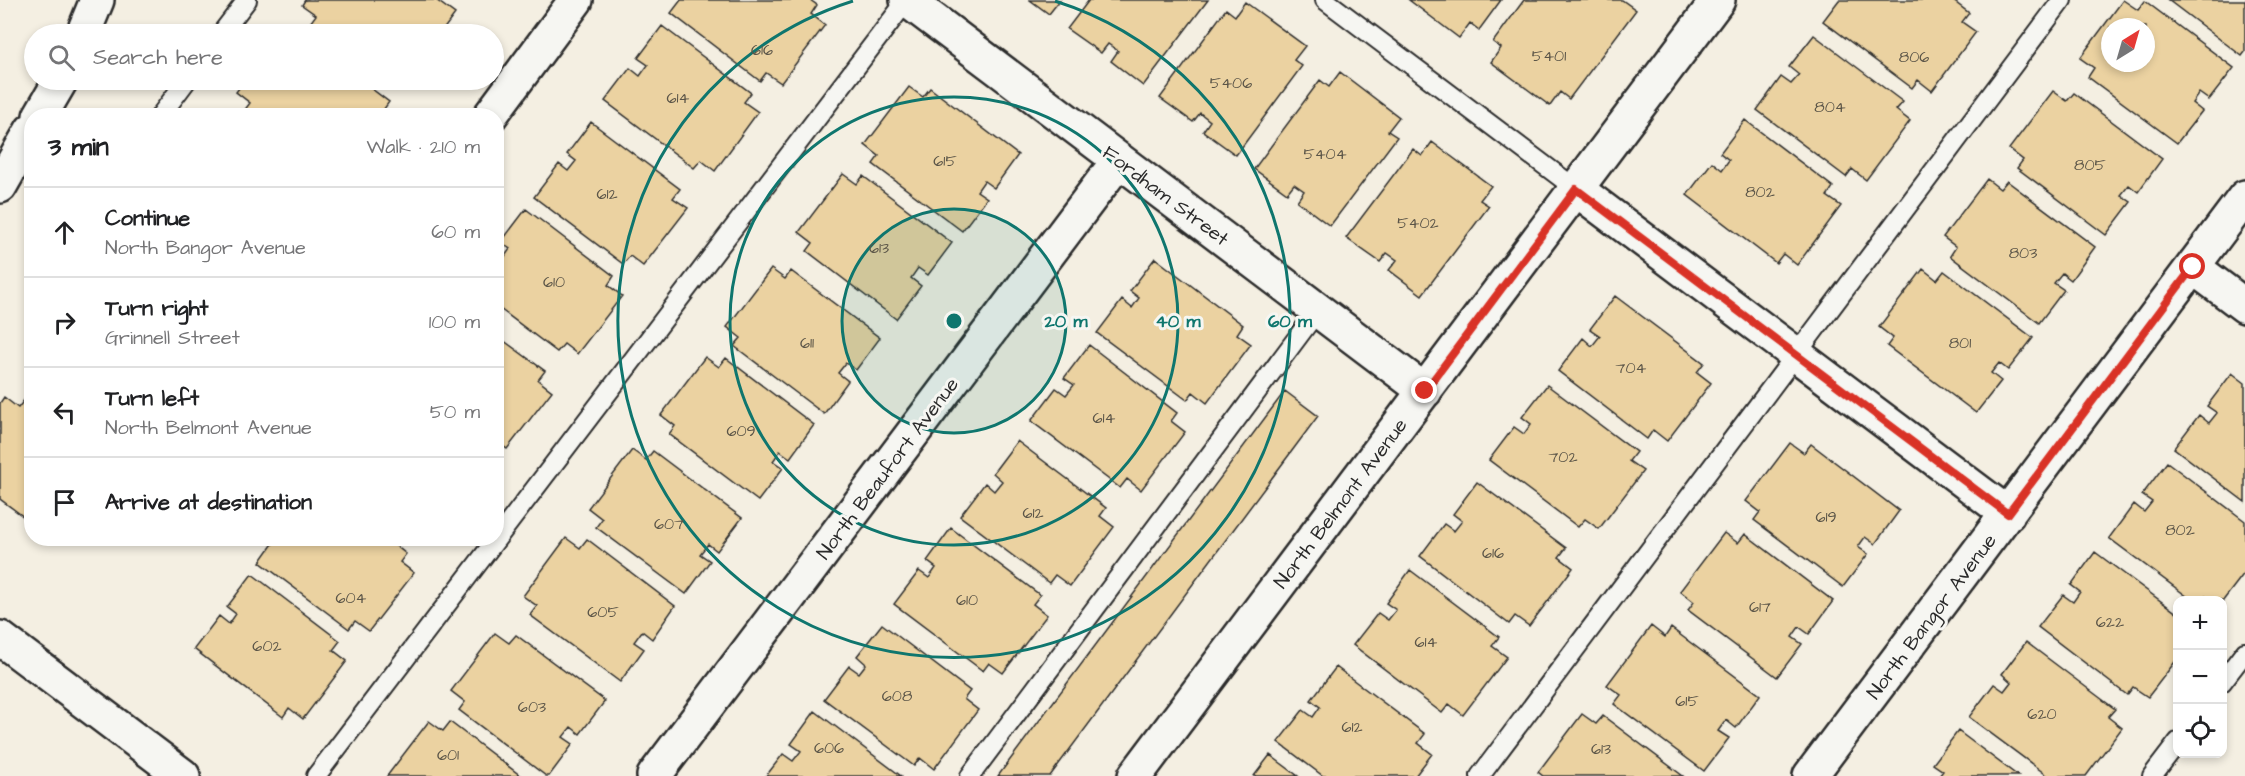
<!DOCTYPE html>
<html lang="en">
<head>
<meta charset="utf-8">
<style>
	:root { --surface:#fff; --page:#f2f2f2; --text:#202124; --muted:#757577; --line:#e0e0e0 }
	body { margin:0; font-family:"Architects Daughter",sans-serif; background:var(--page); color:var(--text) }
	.controls { position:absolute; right:18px; bottom:18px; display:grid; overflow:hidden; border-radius:12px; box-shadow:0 3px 9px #0003 }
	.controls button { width:54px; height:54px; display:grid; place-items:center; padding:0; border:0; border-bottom:2px solid var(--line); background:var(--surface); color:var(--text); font:30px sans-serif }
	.compass { position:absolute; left:2101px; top:18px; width:54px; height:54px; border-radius:50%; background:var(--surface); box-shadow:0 3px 9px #0003; rotate:37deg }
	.stop { position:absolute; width:18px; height:18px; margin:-14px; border:4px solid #d93025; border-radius:50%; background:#fff }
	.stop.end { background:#d93025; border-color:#fff; box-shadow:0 2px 6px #0008 }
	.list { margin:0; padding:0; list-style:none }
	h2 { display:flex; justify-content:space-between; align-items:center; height:78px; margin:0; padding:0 24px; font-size:26px }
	h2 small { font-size:20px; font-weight:400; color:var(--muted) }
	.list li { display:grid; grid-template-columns:39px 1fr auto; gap:18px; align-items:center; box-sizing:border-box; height:90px; padding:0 24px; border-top:2px solid var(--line) }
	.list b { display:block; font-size:22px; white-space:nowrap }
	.list p { margin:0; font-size:20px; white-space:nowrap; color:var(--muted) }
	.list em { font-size:20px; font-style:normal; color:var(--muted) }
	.icon { flex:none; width:33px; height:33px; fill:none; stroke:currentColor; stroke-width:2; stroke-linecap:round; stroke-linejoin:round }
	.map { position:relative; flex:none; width:2245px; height:776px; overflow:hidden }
	.search { position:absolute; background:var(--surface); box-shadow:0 3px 9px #0003; left:24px; top:24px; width:480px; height:66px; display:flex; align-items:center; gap:15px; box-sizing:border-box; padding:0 21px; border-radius:33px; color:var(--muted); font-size:22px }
	.panel { position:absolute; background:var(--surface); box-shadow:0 3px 9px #0003; left:24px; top:108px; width:480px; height:438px; border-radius:24px }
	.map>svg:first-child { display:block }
</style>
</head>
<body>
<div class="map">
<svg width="2245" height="776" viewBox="0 0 2245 776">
	<rect width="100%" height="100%" fill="#f4efe2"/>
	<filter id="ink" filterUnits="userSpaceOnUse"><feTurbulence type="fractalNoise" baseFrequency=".0167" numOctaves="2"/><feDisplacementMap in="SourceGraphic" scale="12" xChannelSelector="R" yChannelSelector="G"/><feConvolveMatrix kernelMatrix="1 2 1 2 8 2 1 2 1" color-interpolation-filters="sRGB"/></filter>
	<g filter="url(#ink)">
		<path fill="#ebd2a1" stroke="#2b2b2b" stroke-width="1.5" fill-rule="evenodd" d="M305,0H436L455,14L440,34H325L310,23L316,15L302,5Z
			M681,0H810L817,5L811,14L825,25L781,83L766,73L760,81L671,13Z
			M1030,0H1060L1049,14Z
			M1089,0H1208L1143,86L1111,61L1118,51L1108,44L1101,53L1067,29Z
			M1409,0H1501L1479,30L1470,23L1459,38Z
			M1524,0H1622L1636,10L1569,99L1560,92L1550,106L1491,62L1501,48L1493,42Z
			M1839,0H1952L1969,13L1962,22L1976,32L1932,91L1918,80L1912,88L1823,21Z
			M2123,0L2138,10L2145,1L2234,68L2209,100L2199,93L2192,103L2202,111L2177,143L2088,77L2094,68L2080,58ZM2110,27H2146V63H2110Z
			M2168,0H2245V52L2242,56Z
			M1245,2L1305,46L1294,60L1302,66L1236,155L1203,131L1210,121L1200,113L1193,122L1160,98L1226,9L1235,16Z
			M662,26L751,93L744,102L758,112L715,171L701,160L694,168L605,101L630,68L640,76L648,65L638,58Z
			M1814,35L1903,102L1896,110L1910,121L1866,180L1852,169L1846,177L1757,110L1781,77L1791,84L1799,75L1789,67Z
			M1340,72L1399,117L1388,131L1397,137L1330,226L1297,201L1304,191L1294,184L1287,193L1254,169L1320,80L1329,87Z
			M245,80H360L389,102L379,116H250L244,111L250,103L236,92Z
			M384,80H407L399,90Z
			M909,87L923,97L930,88L1018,155L994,188L984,181L977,191L987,198L962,231L873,164L879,156L865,145Z
			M2053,91L2067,101L2074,93L2162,159L2138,192L2129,185L2121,195L2131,202L2106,235L2017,168L2023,160L2009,149Z
			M1745,120L1833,187L1827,196L1841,206L1797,265L1783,254L1776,263L1687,195L1712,162L1722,170L1729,160L1720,153Z
			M591,122L680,189L673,198L688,208L643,266L630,256L623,264L534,197L559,164L568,171L576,161L567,154Z
			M1432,142L1491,186L1480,200L1489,206L1422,295L1389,270L1397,260L1387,253L1380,262L1346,238L1413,149L1422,156Z
			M843,174L857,184L863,176L952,243L928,275L918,268L911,278L921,286L896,319L807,251L813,243L799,232Z
			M1987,179L2000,189L2007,181L2095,247L2071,280L2062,273L2054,283L2064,290L2039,323L1950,256L1956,247L1943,237Z
			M526,209L614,276L608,285L622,296L577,354L564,344L557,352L496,306V254L503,259L510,249L501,242Z
			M1155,258L1243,325L1237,334L1251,344L1207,403L1193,392L1187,400L1097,333L1122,300L1132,308L1139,298L1130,291Z
			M771,269L785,279L791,271L880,338L856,370L846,363L838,373L848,381L824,414L734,346L741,338L727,327Z
			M1923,269L1937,280L1944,271L2033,338L2008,370L1999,363L1991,373L2001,381L1976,413L1887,346L1893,338L1879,327Z
			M1615,296L1704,363L1697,372L1711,383L1667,441L1653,430L1647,439L1558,371L1583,338L1592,346L1600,336L1590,329Z
			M496,335L545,371L538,380L552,391L507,449L496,441Z
			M1089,345L1177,413L1171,421L1185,432L1141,490L1127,479L1120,488L1031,421L1056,388L1066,395L1074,385L1064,378Z
			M705,357L719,367L726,358L814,425L790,458L780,451L773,461L783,468L758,501L669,434L675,426L661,415Z
			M2232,373L2245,383V502L2174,448L2199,415L2209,423L2217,413L2207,406Z
			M1547,385L1636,452L1629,461L1643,471L1599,529L1585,519L1578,527L1489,460L1514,427L1524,434L1531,424L1522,417Z
			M1285,391L1318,416L1050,776H998Z
			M4,397L18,408L25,399L32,404V523L0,499V403Z
			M1017,441L1106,508L1100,516L1114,527L1070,586L1055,575L1049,583L960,516L985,483L994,491L1002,481L993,473Z
			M1790,443L1804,453L1811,444L1899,511L1875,544L1865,537L1858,547L1868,554L1843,587L1754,520L1760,512L1746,501Z
			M632,450L646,460L653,451L742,518L717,551L708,544L700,554L710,561L686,594L596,527L602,519L588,508Z
			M2167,462L2245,521V572L2222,602V600H2210L2205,596L2202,600H2192L2109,538L2134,504L2144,512L2152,502L2142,495Z
			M1477,482L1566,548L1559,557L1573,568L1529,626L1515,616L1509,624L1420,556L1444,524L1454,531L1462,521L1453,514Z
			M951,528L1040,595L1033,604L1047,615L1003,673L989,663L983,671L894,604L919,571L929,578L936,568L927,561Z
			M1724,533L1738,543L1745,534L1833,601L1809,634L1799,627L1792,637L1802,644L1777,677L1688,610L1694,602L1680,591Z
			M277,538H386L406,554L400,562L414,573L369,631L355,621L349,629L260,562Z
			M566,538L580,548L587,539L675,606L652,639L642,631L634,642L644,649L620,682L530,615L537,606L523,596Z
			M2095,552L2178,614V658L2148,697L2133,687L2127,695L2038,627L2063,595L2073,602L2080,592L2071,585Z
			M1410,570L1499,637L1492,646L1507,657L1463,715L1449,704L1442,713L1353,645L1378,613L1388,620L1396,610L1386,603Z
			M252,574L340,641L333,650L347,661L303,719L289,708L283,717L194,649L219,616L229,624L236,614L227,607Z
			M882,624L970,691L964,699L978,710L934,769L920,758L914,766L824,699L849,666L859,673L866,664L857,656Z
			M1651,626L1665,637L1671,628L1760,695L1736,728L1726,720L1718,731L1729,738L1704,771L1614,704L1621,695L1607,685Z
			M495,633L509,643L516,635L605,701L580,734L571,727L563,737L573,744L549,776H546L459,710L465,702L451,691Z
			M2026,642L2115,709L2108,717L2122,728L2086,776H2048L1969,717L1994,684L2004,691L2011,682L2002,674Z
			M1336,667L1425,734L1418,743L1432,754L1415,776H1323L1278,742L1303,710L1313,717L1320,707L1311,700Z
			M815,711L901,776H766L783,754L793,761L801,751L791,744Z
			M1582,714L1596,724L1603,716L1683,776H1543L1538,772Z
			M429,721L443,731L450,722L521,776H387Z
			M1958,731L2018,776H1939L1943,771L1933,764Z
			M1270,755L1298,776H1254Z"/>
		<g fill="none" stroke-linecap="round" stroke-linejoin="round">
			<g stroke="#2b2b2b" stroke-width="22">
				<path id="service" d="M1325,0L1576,189
					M221,34L247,0
					M160,116L187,80
					M2222,682L2245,652
					M316,776L907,0
					M970,776L1318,310
					M1480,776L2062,0
					M2152,776L2178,742"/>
			</g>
			<g stroke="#2b2b2b" stroke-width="38">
				<path id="minor" d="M907,0L1425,391
					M490,116L576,0
					M1576,189L2008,514
					M2193,267L2245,306
					M654,776L1119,160
					M1135,776L1718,0
					M1810,776L2245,197"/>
			</g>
			<g stroke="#2b2b2b" stroke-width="38">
				<path id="tertiary" d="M83,34L97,0
					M40,116L61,80
					M0,186L32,130"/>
			</g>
			<g stroke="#2b2b2b" stroke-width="38">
				<path id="secondary" d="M0,638L183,776"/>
			</g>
			<use href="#service" stroke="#f6f6f2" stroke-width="18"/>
			<use href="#minor" stroke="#f6f6f2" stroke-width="33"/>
			<use href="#tertiary" stroke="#f6f6f2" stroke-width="33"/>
			<use href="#secondary" stroke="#f6f6f2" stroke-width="33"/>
		</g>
	</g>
	<g fill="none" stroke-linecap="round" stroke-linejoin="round" filter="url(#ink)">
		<path stroke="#d93025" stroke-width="8" d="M1425,391L1576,189L2008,514L2193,267"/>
	</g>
	<circle cx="954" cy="321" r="112" fill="#0f766e" fill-opacity=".12"/>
	<g fill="none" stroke="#0f766e" stroke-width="3">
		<circle cx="954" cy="321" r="112"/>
		<circle cx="954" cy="321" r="224"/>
		<path d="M1055 1A336 336 0 1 1 853 1"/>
	</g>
	<g text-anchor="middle" stroke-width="6" stroke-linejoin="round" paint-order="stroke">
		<g font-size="16" fill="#5b5548">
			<text x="762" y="55">616</text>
			<text x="1549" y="61">5401</text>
			<text x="1914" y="62">806</text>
			<text x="1231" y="88">5406</text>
			<text x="678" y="103">614</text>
			<text x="1830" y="112">804</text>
			<text x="1325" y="159">5404</text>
			<text x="945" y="166">615</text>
			<text x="2090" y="170">805</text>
			<text x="1760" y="197">802</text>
			<text x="607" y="199">612</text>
			<text x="1418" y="228">5402</text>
			<text x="879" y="253">613</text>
			<text x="2023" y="258">803</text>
			<text x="554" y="287">610</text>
			<text x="807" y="348">611</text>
			<text x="1960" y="348">801</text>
			<text x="1631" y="373">704</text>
			<text x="1104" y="423">614</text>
			<text x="741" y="436">609</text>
			<text x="1563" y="462">702</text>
			<text x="1033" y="518">612</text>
			<text x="1826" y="522">619</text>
			<text x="669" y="529">607</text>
			<text x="2180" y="535">802</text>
			<text x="1493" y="558">616</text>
			<text x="351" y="603">604</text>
			<text x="967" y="605">610</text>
			<text x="1760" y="612">617</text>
			<text x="603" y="617">605</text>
			<text x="2110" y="627">622</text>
			<text x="1426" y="647">614</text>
			<text x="267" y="651">602</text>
			<text x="897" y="701">608</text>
			<text x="1687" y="706">615</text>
			<text x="532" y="712">603</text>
			<text x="2042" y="719">620</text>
			<text x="1352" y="732">612</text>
			<text x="829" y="753">606</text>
			<text x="1601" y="754">613</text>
			<text x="448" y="760">601</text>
		</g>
		<g font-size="20" fill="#2b2b2b" stroke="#f6f6f2">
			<text transform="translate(1166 195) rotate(37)" y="7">Fordham Street</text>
			<text transform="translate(887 468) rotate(-53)" y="7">North Beaufort Avenue</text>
			<text transform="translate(1340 503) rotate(-53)" y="7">North Belmont Avenue</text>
			<text transform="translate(1931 616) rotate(-53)" y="7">North Bangor Avenue</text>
		</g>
	</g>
	<circle cx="954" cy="321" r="9" fill="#0f766e" stroke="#f6f6f2" stroke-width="3"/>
	<g font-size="18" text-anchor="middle" font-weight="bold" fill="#0f766e" stroke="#f6f6f2" stroke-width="6" stroke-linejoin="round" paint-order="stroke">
		<text x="1066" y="327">20 m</text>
		<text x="1178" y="327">40 m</text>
		<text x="1290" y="327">60 m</text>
	</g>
</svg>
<div class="controls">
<button>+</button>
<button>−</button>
<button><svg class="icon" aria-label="locate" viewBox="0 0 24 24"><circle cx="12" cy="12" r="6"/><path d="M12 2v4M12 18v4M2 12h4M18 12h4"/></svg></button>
</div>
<svg class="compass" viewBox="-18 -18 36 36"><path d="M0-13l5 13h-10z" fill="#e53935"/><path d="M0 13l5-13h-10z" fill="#757577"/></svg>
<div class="stop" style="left:2193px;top:267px"></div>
<div class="stop end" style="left:1425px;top:391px"></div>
<div class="search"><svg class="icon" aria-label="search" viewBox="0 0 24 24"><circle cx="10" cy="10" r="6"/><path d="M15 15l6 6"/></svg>Search here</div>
<section class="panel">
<h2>3 min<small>Walk · 210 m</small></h2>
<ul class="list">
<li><svg class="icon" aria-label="ahead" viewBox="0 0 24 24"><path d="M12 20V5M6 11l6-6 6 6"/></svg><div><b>Continue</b><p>North Bangor Avenue</p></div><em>60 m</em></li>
<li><svg class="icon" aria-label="right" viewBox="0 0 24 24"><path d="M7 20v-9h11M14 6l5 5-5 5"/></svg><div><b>Turn right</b><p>Grinnell Street</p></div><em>100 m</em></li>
<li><svg class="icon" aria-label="left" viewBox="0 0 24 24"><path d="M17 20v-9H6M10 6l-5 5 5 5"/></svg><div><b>Turn left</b><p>North Belmont Avenue</p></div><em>50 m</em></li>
<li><svg class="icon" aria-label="arrive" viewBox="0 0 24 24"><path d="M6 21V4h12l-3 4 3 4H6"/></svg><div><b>Arrive at destination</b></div></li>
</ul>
</section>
</div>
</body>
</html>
